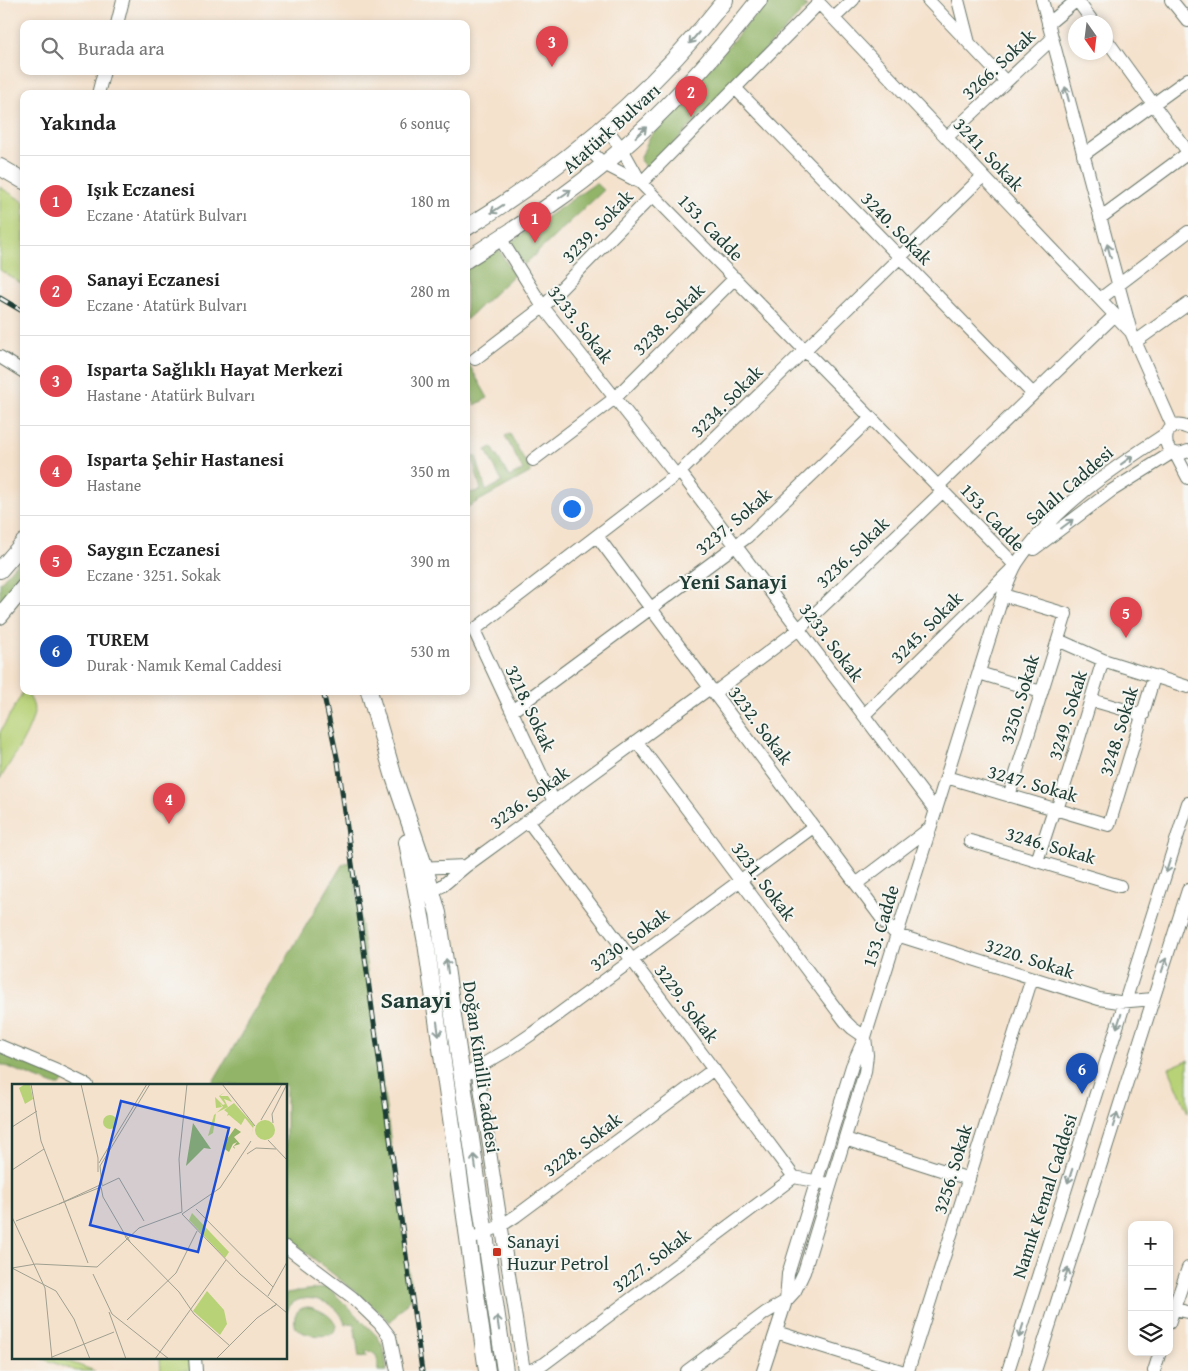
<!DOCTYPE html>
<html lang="tr">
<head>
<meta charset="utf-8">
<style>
	:root { --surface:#fff; --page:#f6f6f6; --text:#222; --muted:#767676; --line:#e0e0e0; --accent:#db2777 }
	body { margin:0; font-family:"Gentium Book Plus",serif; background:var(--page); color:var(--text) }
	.controls { position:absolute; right:15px; bottom:15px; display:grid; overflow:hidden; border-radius:10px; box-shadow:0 2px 8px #0003 }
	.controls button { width:45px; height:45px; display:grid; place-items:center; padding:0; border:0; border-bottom:1px solid var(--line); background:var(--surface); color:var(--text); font:25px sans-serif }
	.compass { position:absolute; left:1068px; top:15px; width:45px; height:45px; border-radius:50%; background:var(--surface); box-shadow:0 2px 8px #0003; rotate:166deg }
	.you { position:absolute; left:571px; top:508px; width:18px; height:18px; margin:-12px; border:4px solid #fff; border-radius:50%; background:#1a73e8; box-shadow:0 0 0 8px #1a73e833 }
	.badge { display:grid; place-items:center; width:32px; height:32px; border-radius:50%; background:var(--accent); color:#fff; font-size:16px; font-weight:700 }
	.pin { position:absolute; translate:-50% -41px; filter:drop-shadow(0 1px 2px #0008) }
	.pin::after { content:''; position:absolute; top:26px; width:18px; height:15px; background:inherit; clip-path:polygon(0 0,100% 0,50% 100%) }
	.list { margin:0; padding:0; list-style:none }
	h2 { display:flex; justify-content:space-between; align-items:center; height:65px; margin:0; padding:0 20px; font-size:21px }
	h2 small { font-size:16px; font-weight:400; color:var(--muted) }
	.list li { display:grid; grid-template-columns:32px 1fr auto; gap:15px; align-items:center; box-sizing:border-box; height:90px; padding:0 20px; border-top:1px solid var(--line) }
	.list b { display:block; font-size:19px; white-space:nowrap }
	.list p { margin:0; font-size:16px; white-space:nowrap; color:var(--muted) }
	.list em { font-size:16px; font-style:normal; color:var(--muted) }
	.icon { flex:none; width:28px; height:28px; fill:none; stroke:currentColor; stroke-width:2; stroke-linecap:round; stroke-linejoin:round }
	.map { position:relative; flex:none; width:1188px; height:1371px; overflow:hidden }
	.search { position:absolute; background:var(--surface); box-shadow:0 2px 8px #0003; left:20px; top:20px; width:450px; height:55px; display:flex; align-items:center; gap:12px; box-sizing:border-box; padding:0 18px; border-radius:10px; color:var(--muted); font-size:19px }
	.panel { position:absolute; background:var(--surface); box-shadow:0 2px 8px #0003; left:20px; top:90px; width:450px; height:605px; border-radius:10px }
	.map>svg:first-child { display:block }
</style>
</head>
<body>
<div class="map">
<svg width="1188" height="1371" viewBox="0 0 1188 1371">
	<rect width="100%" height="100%" fill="#f6f6f2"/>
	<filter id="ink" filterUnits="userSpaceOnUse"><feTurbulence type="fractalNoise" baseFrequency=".02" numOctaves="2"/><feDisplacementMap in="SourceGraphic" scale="10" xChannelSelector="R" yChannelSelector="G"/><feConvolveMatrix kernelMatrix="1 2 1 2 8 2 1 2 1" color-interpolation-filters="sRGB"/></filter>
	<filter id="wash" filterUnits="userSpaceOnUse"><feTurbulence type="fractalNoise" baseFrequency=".0096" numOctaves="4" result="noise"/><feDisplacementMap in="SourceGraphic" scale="20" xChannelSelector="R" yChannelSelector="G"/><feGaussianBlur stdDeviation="1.12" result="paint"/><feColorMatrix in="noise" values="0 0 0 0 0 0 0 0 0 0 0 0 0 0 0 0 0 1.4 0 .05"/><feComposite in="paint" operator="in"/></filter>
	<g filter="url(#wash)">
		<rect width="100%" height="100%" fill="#f5e2cd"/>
		<path fill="#b8d277" stroke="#6c8856" d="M0,187L24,202V285L0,270Z
			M24,690C29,695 34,703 34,711C33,728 10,763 0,779V732Z
			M1188,1060V1113L1169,1068Z
			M38,1357H56L95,1371H76Z
			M160,1357H189L190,1371H161Z"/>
		<path fill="#92b468" stroke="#58784e" d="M768,0H798L807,7L648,170L640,160L649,138Z
			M596,183L604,190L524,265L511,242Z
			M499,250L514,275L466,320V270Z
			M466,359L488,398L475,405L466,387Z
			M510,434L531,472L466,508V494L481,490L472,457L476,456L486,491L502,482L486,450L492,447L509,477L523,470L505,436Z
			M24,554V573L0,604V583Z
			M352,861L412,1297L390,1322L361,1296L286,1237V1085H211L342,865Z
			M0,1052L65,1078L61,1085H54L0,1064Z
			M328,1287L377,1336L384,1348L387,1371H378C377,1360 380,1353 366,1351L367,1356L359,1357L354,1323L345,1324C343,1319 341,1314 337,1310C323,1297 292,1291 286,1314V1293Z
			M309,1307C319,1309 332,1315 336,1326L334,1333C324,1338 304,1336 296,1328C292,1317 296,1307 309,1307Z"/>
	</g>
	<g filter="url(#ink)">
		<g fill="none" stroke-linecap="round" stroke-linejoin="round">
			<g stroke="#6a776a" stroke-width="14">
				<path id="minor" d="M928,0L1006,82
					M958,0L969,43
					M1042,0L1131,332L1173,427
					M1077,0L1093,22
					M1171,0L1188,21
					M834,18L853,0
					M117,24L123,0
					M1048,24L1077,0
					M1106,39L1188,152
					M735,88L1033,394
					M98,94L104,71
					M947,137L1052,39
					M584,145L604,164L641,183L622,149L605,127
					M1083,155L1188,79
					M1100,218L1188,153
					M500,238L543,307L676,475
					M1100,299L1188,232
					M1135,342L1188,304
					M0,357L24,372
					M475,359L543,307L653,195
					M1188,428C1159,414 1159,465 1188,451
					M1175,453L1188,478
					M533,460L615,398L735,278
					M680,472L936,811
					M938,486L1115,315
					M597,536L886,924L897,935L1099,999L1119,1002L1153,999
					M1034,549L1111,491L1173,452
					M1015,565L641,183L819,3L1131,332
					M1003,595L1066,614L1009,796
					M1058,640L1103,660L1188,687
					M979,673L1041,692
					M714,693L799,629L943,491
					M1091,700L1143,715
					M512,711L747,537L871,418
					M864,715L1012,569
					M637,742L845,1021L852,1028L865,1037L1003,595C1007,585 1011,573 1017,563C1053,508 1112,469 1167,433
					M946,777L1109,825L1154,677
					M554,802L474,630L680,472L983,176
					M1057,810L1103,660
					M528,821L794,1177L824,1183
					M970,841L1120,886
					M1037,861L1054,809
					M466,866L710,688
					M417,868L466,866L442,886L425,894
					M856,884L930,828
					M865,1037L867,1055L865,1072L804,1272L795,1291L786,1301L788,1274L852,1066Z
					M0,1046L55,1069L87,1085
					M477,1068L524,1371
					M463,1076L511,1048L533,1033L813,827
					M845,1139L969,1179
					M469,1240L502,1225L516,1216L714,1069
					M286,1247L352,1297L380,1324L390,1337L397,1371
					M1174,1309L1188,1312
					M1169,1323L1188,1268
					M776,1332L901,1371
					M195,1357L196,1371
					M529,1371L544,1364L794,1177
					M687,1371L765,1313L786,1301
					M763,1371L786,1301
					M908,1371L1032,978
					M1008,1371L1188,803
					M1035,1371L1188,890
					M1154,1371L1160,1352"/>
			</g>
			<g stroke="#6a776a" stroke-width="18">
				<path id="major" d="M0,167L24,181
					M466,228C566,166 652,93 725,0
					M466,260C518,227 569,195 615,155C669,109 715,56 759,0
					M0,570L24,542
					M0,616L24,587
					M369,691L393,774L425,868L438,913L505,1371
					M407,842L426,943L487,1371"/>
			</g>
			<use href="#minor" stroke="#fff" stroke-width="12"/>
			<use href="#major" stroke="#fff" stroke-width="16"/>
			<g stroke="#1f3d34" stroke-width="5">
				<path id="rail" d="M0,298L24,312
					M323,691L338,762L422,1371"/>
			</g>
			<use href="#rail" stroke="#f6f6f2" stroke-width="3" stroke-dasharray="9" stroke-linecap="butt"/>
		</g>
		<defs><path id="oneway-shaft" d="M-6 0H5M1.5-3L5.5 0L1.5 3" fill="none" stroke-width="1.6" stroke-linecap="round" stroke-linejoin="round" transform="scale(1.25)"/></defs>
		<g stroke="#8f9e9a">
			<use href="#oneway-shaft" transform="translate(694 38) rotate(130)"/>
			<use href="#oneway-shaft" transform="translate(1067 94) rotate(-105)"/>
			<use href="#oneway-shaft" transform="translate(641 132) rotate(-43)"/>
			<use href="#oneway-shaft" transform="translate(565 194) rotate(-35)"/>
			<use href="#oneway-shaft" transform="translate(497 209) rotate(147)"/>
			<use href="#oneway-shaft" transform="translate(1109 251) rotate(-105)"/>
			<use href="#oneway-shaft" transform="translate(1127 460) rotate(-36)"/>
			<use href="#oneway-shaft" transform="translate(1067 524) rotate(-37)"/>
			<use href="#oneway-shaft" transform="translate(1168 866) rotate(108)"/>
			<use href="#oneway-shaft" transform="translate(1164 965) rotate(-72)"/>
			<use href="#oneway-shaft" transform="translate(447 966) rotate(-98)"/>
			<use href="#oneway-shaft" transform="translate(1119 1021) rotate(108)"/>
			<use href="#oneway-shaft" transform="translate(438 1029) rotate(82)"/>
			<use href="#oneway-shaft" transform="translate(1115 1120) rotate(-72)"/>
			<use href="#oneway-shaft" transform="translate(475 1162) rotate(-98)"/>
			<use href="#oneway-shaft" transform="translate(1070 1176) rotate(108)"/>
			<use href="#oneway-shaft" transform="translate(1066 1275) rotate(-72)"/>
			<use href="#oneway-shaft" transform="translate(498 1323) rotate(-98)"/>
			<use href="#oneway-shaft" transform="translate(1021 1331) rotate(108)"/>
		</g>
	</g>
	<rect fill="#c8321e" stroke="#f6f6f2" stroke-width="2" x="492" y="1247" width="10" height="10" rx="2.5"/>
	<g text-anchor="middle" stroke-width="4" stroke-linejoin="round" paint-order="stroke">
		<g font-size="19" fill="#1f3d34" stroke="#f6f6f2">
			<text transform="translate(998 64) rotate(-43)" y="7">3266. Sokak</text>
			<text transform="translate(611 128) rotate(-42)" y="7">Atatürk Bulvarı</text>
			<text transform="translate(989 154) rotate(47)" y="7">3241. Sokak</text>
			<text transform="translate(597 226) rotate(-46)" y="7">3239. Sokak</text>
			<text transform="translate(711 227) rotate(46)" y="7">153. Cadde</text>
			<text transform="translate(897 228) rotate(46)" y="7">3240. Sokak</text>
			<text transform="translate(668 319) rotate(-45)" y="7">3238. Sokak</text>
			<text transform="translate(581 324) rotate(52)" y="7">3233. Sokak</text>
			<text transform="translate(726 401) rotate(-45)" y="7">3234. Sokak</text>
			<text transform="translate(1069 485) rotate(-41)" y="7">Salalı Caddesi</text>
			<text transform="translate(993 517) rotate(47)" y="7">153. Cadde</text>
			<text transform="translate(733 521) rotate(-40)" y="7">3237. Sokak</text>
			<text transform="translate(852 552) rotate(-44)" y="7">3236. Sokak</text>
			<text transform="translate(926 627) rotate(-45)" y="7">3245. Sokak</text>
			<text transform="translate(832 642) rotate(53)" y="7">3233. Sokak</text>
			<text transform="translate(1019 699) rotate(-73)" y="7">3250. Sokak</text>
			<text transform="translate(531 708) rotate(65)" y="7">3218. Sokak</text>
			<text transform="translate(1067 715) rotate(-73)" y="7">3249. Sokak</text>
			<text transform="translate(761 725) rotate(53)" y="7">3232. Sokak</text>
			<text transform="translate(1118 731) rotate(-73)" y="7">3248. Sokak</text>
			<text transform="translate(1033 783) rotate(16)" y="7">3247. Sokak</text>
			<text transform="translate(529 797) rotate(-36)" y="7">3236. Sokak</text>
			<text transform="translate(1051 845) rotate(16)" y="7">3246. Sokak</text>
			<text transform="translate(764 881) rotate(53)" y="7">3231. Sokak</text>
			<text transform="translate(880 926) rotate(-73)" y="7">153. Cadde</text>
			<text transform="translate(629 939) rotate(-36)" y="7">3230. Sokak</text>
			<text transform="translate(1030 958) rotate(18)" y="7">3220. Sokak</text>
			<text transform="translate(687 1003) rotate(53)" y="7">3229. Sokak</text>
			<text transform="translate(482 1067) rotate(82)" y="7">Doğan Kimilli Caddesi</text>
			<text transform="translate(582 1144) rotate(-37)" y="7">3228. Sokak</text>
			<text transform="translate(952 1169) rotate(-73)" y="7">3256. Sokak</text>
			<text transform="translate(1044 1196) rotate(-72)" y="7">Namık Kemal Caddesi</text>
			<text transform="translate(651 1260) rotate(-37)" y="7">3227. Sokak</text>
		</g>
		<g font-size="19" fill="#1f3d34" stroke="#f6f6f2" text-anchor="start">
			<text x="507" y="1248">Sanayi<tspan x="507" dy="22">Huzur Petrol</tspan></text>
		</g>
		<g font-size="21" font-weight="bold" fill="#1f3d34" stroke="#f6f6f2">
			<text x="733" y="589">Yeni Sanayi</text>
		</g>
		<g font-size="24" font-weight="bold" fill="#1f3d34" stroke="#f6f6f2">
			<text x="416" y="1008">Sanayi</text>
		</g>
	</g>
	<g transform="translate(12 1084)">
		<rect width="275" height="275" fill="#f5e2cd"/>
		<path d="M13,0H18L21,15L13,20L7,4ZM213,8L208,12H216L220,18L212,15L216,23L204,29L201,49L196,52L202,31L211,23L208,19L210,23L204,24L203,13L211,21L213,20L207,12ZM222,19L242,41L239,52L241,44L233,34L229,41L217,31L215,32L216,29L212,26ZM91 38a7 7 0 1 1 14 0a7 7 0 1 1-14 0ZM243 46a10 10 0 1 1 20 0a10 10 0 1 1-20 0ZM180,129L217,168L213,174L177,136ZM195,207L212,226L215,240L208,251L181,227Z" fill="#b8d277"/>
		<path d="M181,39L199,65L192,64L174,82ZM223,44L229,48L222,53L228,60L222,62L223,65L221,63L225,58L221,60L217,68L211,64L213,58Z" fill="#92b468"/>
		<path fill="none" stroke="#9fa090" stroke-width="1" d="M19,0L29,57L76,179M69,0L86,74V88M210,0L243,42M249,36L270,0M261,39L260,30L275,0M0,43L25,27M256,56L275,76M239,57L208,104L170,130L228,190L275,229M235,70L244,64L264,65M87,79L135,0M0,86L32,65M107,94L132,137M88,101L47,120L89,103M90,101L88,82L138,0M90,102L107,94M89,103L91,113L112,149M184,125L261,203M170,128L167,75L175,0M0,133L33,204L40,275M4,137L47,120M112,149L116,154L118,158L114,154ZM118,158L167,208L182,230L218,262M0,184L44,207L62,235L78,275M0,184L24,180L85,183L127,144L170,128M81,190L100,230L157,275M256,212L275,178M97,228L114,275M115,236L164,189L185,147M40,273L102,248M143,275L214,176M204,275L245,234L265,220L259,224"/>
		<path fill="#1d4ed8" fill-opacity="0.15" stroke="#1d4ed8" stroke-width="2.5" d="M109,17L217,44L186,168L78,141Z"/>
		<rect width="275" height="275" fill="none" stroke="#1f3d34" stroke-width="2.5"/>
	</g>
</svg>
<div class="controls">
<button>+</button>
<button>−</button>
<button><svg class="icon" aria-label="layers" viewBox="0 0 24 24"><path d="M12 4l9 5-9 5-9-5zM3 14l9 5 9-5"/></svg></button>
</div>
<svg class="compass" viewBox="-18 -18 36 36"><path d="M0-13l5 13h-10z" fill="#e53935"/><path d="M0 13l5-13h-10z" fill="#767676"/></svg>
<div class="you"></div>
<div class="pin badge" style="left:535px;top:243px;background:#e0444e">1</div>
<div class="pin badge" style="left:691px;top:117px;background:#e0444e">2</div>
<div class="pin badge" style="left:552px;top:67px;background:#e0444e">3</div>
<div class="pin badge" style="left:169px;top:824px;background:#e0444e">4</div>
<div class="pin badge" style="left:1126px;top:638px;background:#e0444e">5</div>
<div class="pin badge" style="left:1082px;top:1094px;background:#1a4fb4">6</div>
<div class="search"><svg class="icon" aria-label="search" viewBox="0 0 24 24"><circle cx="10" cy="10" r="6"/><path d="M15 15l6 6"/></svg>Burada ara</div>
<section class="panel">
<h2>Yakında<small>6 sonuç</small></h2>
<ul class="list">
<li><span class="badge" style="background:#e0444e">1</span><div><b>Işık Eczanesi</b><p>Eczane · Atatürk Bulvarı</p></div><em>180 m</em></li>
<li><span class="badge" style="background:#e0444e">2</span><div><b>Sanayi Eczanesi</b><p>Eczane · Atatürk Bulvarı</p></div><em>280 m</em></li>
<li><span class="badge" style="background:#e0444e">3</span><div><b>Isparta Sağlıklı Hayat Merkezi</b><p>Hastane · Atatürk Bulvarı</p></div><em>300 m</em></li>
<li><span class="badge" style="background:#e0444e">4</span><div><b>Isparta Şehir Hastanesi</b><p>Hastane</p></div><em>350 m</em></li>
<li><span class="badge" style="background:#e0444e">5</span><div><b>Saygın Eczanesi</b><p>Eczane · 3251. Sokak</p></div><em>390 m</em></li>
<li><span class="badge" style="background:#1a4fb4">6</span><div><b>TUREM</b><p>Durak · Namık Kemal Caddesi</p></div><em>530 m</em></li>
</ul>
</section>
</div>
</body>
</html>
